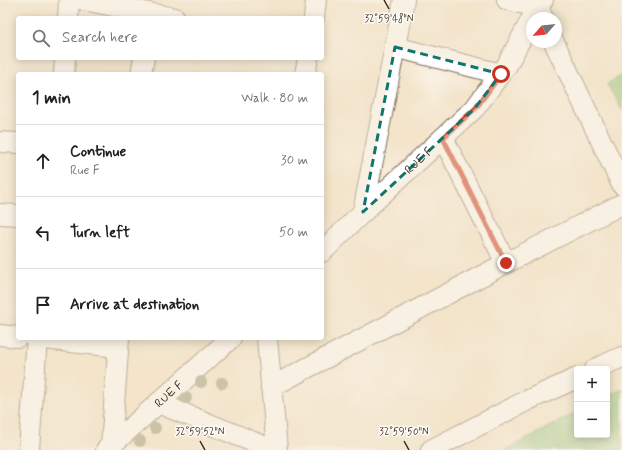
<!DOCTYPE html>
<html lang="en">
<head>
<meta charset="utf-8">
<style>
	:root { --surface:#fff; --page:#f6f6f6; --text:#202124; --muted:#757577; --line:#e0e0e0 }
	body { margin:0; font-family:Mynerve,sans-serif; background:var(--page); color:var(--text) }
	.controls { position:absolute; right:12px; bottom:12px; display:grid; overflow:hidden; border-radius:4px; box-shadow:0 2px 10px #0003 }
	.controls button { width:36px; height:36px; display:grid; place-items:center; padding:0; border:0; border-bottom:1px solid var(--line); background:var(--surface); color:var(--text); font:20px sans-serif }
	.compass { position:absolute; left:526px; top:12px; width:36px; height:36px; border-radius:50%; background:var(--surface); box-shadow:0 2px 10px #0003; rotate:243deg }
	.stop { position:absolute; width:12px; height:12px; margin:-9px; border:3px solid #c8321e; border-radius:50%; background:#fff }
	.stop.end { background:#c8321e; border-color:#fff; box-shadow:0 1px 4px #0008 }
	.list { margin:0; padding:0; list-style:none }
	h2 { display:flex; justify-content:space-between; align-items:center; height:52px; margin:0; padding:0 16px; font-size:17px }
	h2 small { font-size:13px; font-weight:400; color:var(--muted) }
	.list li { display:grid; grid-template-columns:26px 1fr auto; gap:12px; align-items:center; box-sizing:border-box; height:72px; padding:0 16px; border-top:1px solid var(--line) }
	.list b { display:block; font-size:15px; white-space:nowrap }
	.list p { margin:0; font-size:13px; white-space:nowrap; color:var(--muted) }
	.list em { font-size:13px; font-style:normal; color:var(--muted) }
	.icon { flex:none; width:22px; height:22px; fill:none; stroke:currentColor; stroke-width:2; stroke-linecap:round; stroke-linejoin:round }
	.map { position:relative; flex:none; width:622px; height:450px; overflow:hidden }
	.search { position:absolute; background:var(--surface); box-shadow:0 2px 10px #0003; left:16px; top:16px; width:308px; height:44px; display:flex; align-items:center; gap:10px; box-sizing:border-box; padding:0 14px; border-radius:4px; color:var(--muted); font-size:15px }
	.panel { position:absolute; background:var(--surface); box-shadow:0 2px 10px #0003; left:16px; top:72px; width:308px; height:268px; border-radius:4px }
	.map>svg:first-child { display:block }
</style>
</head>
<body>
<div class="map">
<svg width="622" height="450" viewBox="0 0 622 450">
	<rect width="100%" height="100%" fill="#fdfcf7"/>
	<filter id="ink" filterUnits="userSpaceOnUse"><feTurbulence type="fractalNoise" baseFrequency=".025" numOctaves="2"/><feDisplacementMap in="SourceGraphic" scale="8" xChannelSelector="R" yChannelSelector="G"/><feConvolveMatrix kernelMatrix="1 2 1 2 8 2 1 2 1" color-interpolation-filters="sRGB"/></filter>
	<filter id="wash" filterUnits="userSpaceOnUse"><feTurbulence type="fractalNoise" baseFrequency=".012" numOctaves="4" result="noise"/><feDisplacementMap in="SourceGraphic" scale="16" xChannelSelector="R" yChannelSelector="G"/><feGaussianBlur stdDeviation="0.9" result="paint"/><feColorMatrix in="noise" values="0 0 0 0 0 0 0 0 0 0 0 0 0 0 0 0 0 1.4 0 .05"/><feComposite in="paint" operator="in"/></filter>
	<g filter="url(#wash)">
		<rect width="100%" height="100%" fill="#f3e4ca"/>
		<path fill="#89c57a" stroke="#62784c" d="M622,75V110L607,84Z
			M622,389V450H505L577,412V435H607V397Z"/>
	</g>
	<g filter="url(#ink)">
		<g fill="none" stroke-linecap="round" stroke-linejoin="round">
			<g stroke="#7b6b5a" stroke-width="22">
				<g id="minor">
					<path d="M83,0L175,18"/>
					<path d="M507,0L538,7L543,18"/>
					<path d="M68,18L69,0"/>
					<path d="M314,18L316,0"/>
					<path d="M554,42L622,185"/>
					<path d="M395,47L501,74"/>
					<path d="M64,74L65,58"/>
					<path d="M141,74L144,58"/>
					<path d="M305,74L308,58"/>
					<path d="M443,138L506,263"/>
					<path d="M0,142L18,143"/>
					<path d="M363,212L404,0"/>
					<path d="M0,214L18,215"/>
					<path id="s1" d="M322,252L363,212L475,108L507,65L538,7L543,0"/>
					<path d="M0,335L18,337"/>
					<path d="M34,338L118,347"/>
					<path d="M267,338L277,450"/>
					<path d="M595,369L622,357"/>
					<path d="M271,387L506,263L622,204"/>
					<path d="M158,403L273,450"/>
					<path d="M111,446L119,338"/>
					<path d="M29,450L37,338"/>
					<path id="s2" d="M106,450L231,338"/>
					<path d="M431,450L526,401L577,378"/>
				</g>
			</g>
			<use href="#minor" stroke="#fff" stroke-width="20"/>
		</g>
		<g fill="#9d9b7d">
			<circle cx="201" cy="382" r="6"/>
			<circle cx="222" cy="383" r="6"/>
			<circle cx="186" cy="398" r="6"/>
			<circle cx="155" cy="428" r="6"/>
			<circle cx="140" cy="441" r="6"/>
		</g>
	</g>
	<g fill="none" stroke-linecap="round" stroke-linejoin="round" filter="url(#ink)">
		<path stroke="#c8321e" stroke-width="5" d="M501,74L476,108L443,138L506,263"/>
	</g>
	<path d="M0 0H622V450H0ZM395,47L501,74L475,108L363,212Z" fill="#f3e4ca" fill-opacity=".55" fill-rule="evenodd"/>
	<path fill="none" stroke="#0f766e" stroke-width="3" stroke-dasharray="8 5" stroke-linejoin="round" d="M395,47L501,74L475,108L363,212Z"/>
	<path fill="none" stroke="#3b2a1e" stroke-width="1.5" d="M384,0L389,9M200,441L205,450M404,441L409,450"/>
	<g text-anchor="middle" stroke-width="3" stroke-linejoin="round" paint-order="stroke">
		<g font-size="12" fill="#3b2a1e" stroke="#fdfcf7">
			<text dy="4" stroke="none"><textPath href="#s1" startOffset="133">RUE F</textPath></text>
			<text dy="4" stroke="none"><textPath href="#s2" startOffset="84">RUE F</textPath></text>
		</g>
	</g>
	<g font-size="10" text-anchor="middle" fill="#3b2a1e" stroke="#fdfcf7" stroke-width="3" stroke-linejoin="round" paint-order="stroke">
		<text x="389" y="22">32°59'48"N</text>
		<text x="200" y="435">32°59'52"N</text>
		<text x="404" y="435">32°59'50"N</text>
	</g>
</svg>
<div class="controls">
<button>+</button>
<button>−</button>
</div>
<svg class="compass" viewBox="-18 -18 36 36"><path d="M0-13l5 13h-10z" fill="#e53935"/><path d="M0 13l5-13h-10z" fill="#757577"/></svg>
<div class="stop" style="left:501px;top:74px"></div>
<div class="stop end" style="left:506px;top:263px"></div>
<div class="search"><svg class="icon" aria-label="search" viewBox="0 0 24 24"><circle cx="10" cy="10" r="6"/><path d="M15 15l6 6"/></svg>Search here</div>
<section class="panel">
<h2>1 min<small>Walk · 80 m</small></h2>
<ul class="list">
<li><svg class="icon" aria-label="ahead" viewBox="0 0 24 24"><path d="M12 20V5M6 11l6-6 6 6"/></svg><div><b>Continue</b><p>Rue F</p></div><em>30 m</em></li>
<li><svg class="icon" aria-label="left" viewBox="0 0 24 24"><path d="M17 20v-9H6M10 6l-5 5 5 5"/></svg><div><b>Turn left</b></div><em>50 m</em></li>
<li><svg class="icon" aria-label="arrive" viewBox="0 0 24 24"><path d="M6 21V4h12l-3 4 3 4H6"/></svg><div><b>Arrive at destination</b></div></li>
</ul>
</section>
</div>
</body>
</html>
